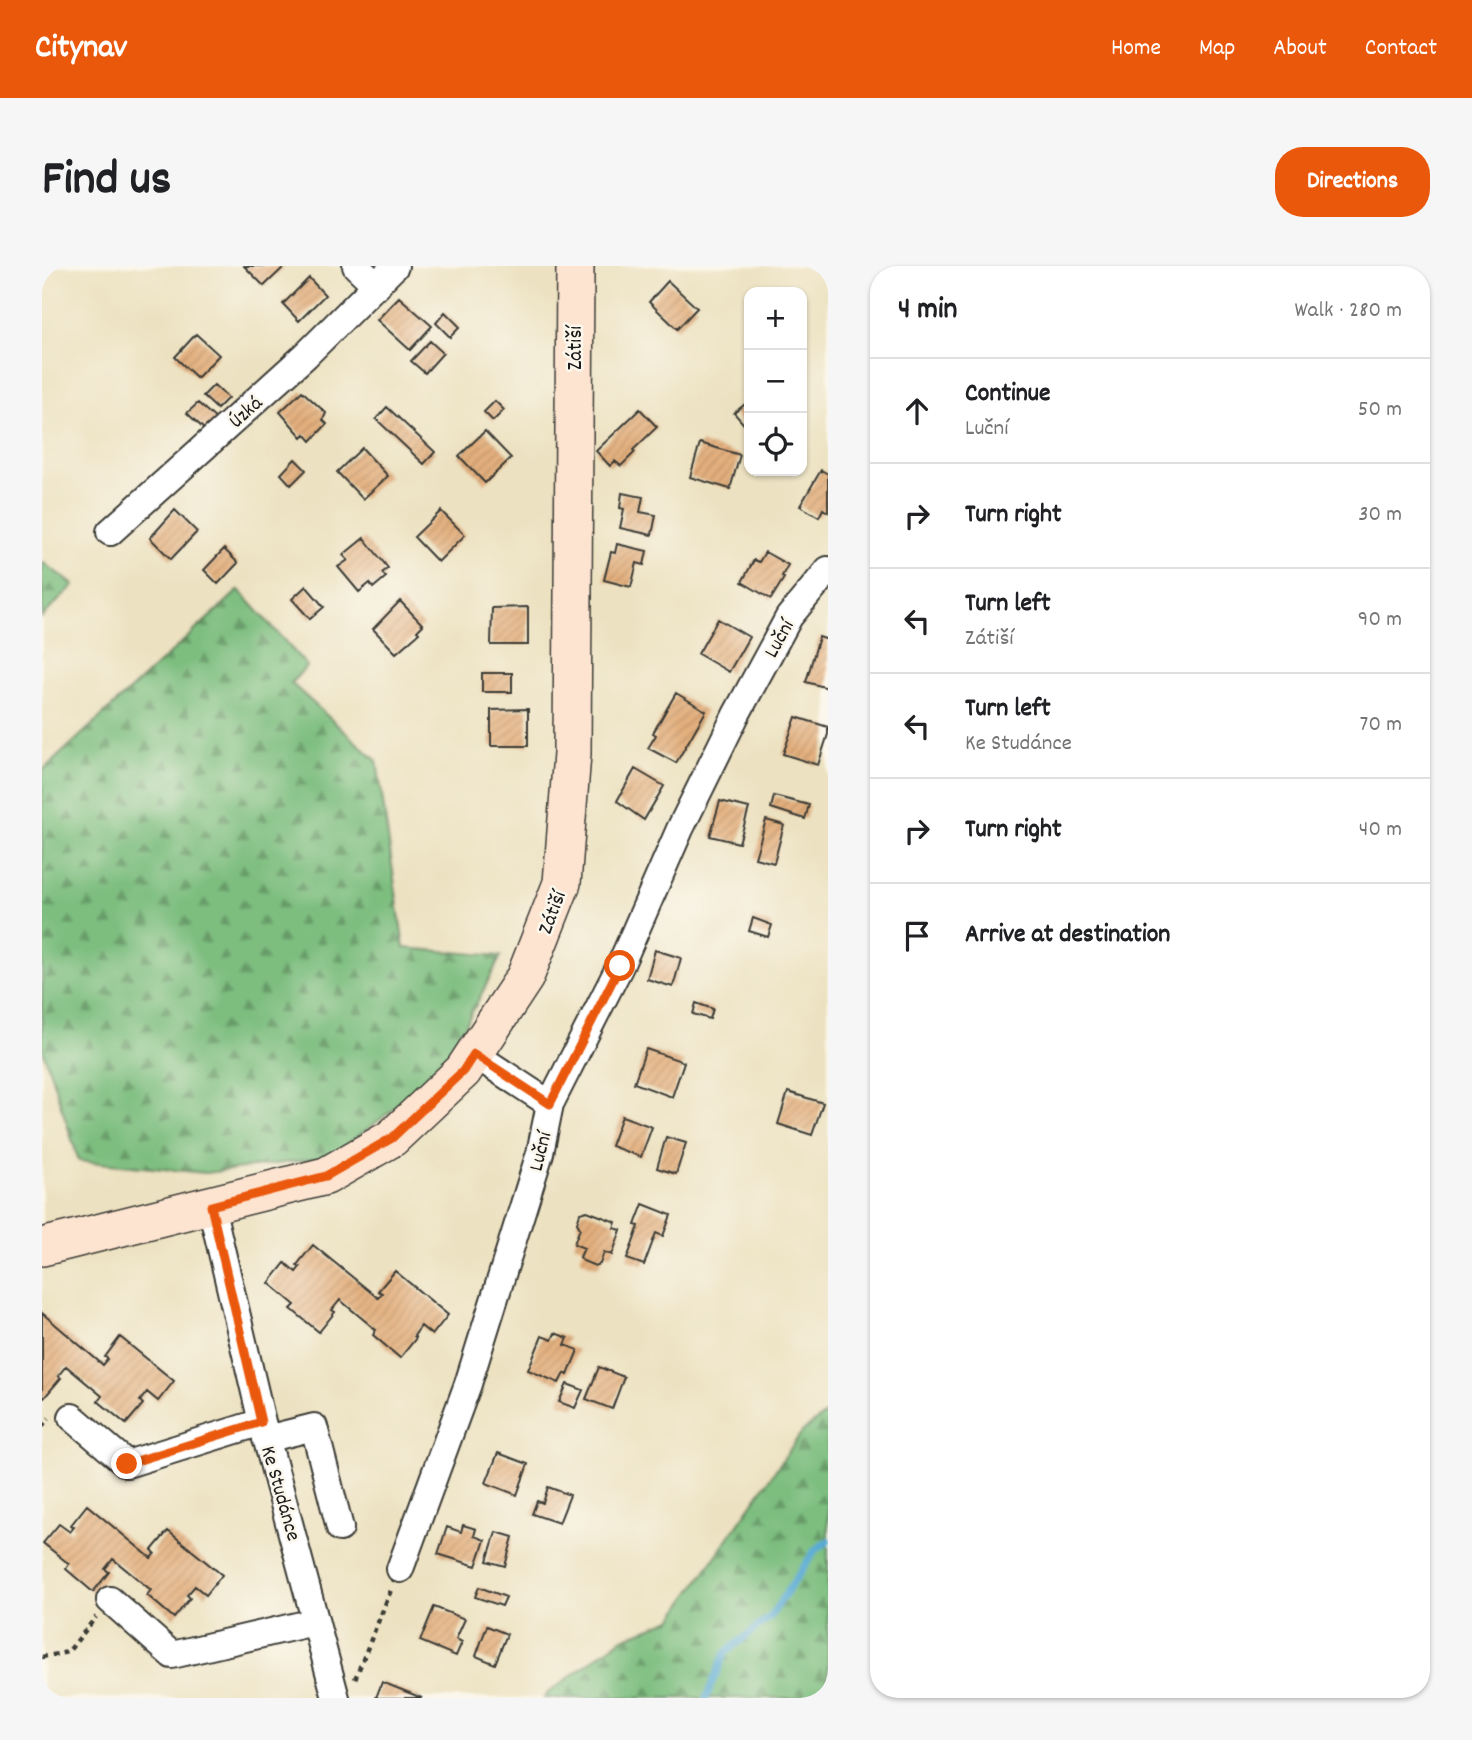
<!DOCTYPE html>
<html lang="en">
<head>
<meta charset="utf-8">
<style>
	:root { --surface:#fff; --page:#f6f6f6; --text:#202124; --muted:#757577; --line:#e0e0e0; --accent:#ea580c }
	body { margin:0; font-family:Dekko,sans-serif; background:var(--page); color:var(--text) }
	.controls { position:absolute; right:21px; top:21px; display:grid; overflow:hidden; border-radius:14px; box-shadow:0 2px 5px #0004 }
	.controls button { width:63px; height:63px; display:grid; place-items:center; padding:0; border:0; border-bottom:2px solid var(--line); background:var(--surface); color:var(--text); font:35px sans-serif }
	.stop { position:absolute; width:21px; height:21px; margin:-16px; border:5px solid #ea580c; border-radius:50%; background:#fff }
	.stop.end { background:#ea580c; border-color:#fff; box-shadow:0 2px 7px #0008 }
	.list { margin:0; padding:0; list-style:none }
	h2 { display:flex; justify-content:space-between; align-items:center; height:91px; margin:0; padding:0 28px; font-size:30px }
	h2 small { font-size:23px; font-weight:400; color:var(--muted) }
	.list li { display:grid; grid-template-columns:46px 1fr auto; gap:21px; align-items:center; box-sizing:border-box; height:105px; padding:0 28px; border-top:2px solid var(--line) }
	.list b { display:block; font-size:26px; white-space:nowrap }
	.list p { margin:0; font-size:23px; white-space:nowrap; color:var(--muted) }
	.list em { font-size:23px; font-style:normal; color:var(--muted) }
	.icon { flex:none; width:38px; height:38px; fill:none; stroke:currentColor; stroke-width:2; stroke-linecap:round; stroke-linejoin:round }
	.map { position:relative; flex:none; width:786px; height:1432px; overflow:hidden; border-radius:28px }
	header { display:flex; align-items:center; gap:42px; box-sizing:border-box; height:98px; padding:0 35px; background:var(--accent); color:#fff }
	header strong { font-size:33px }
	nav { display:flex; gap:38px; margin-inline-start:auto; font-size:24px }
	.intro { display:flex; align-items:center; justify-content:space-between; box-sizing:border-box; height:168px; padding:0 42px }
	h1 { margin:0; font-size:49px }
	.button { padding:18px 32px; border-radius:28px; background:var(--accent); color:#fff; font-size:24px; font-weight:700 }
	main { display:flex; gap:42px; padding:0 42px }
	aside { flex:1; background:var(--surface); border-radius:28px; box-shadow:0 2px 5px #0004 }
	.map>svg:first-child { display:block }
</style>
</head>
<body>
<header>
<strong>Citynav</strong>
<nav><a>Home</a><a>Map</a><a>About</a><a>Contact</a></nav>
</header>
<div class="intro"><h1>Find us</h1><a class="button">Directions</a></div>
<main>
<div class="map">
<svg width="786" height="1432" viewBox="0 0 786 1432">
	<defs>
		<pattern id="forest-firs" width="22" height="20" patternUnits="userSpaceOnUse" patternTransform="scale(1.75)"><rect width="22" height="20" fill="#7dbe7f"/><path d="M5 1l3.5 6h-7zM16 11l3.5 6h-7z" fill="#669a67"/></pattern>
		<pattern id="building-hatch" width="6" height="6" patternUnits="userSpaceOnUse" patternTransform="scale(1.75)"><rect width="6" height="6" fill="#e3af7d"/><path d="M-1 1l2-2M0 6l6-6M5 7l2-2" fill="none" stroke="#c2966b"/></pattern>
	</defs>
	<rect width="100%" height="100%" fill="#fbf7ec"/>
	<filter id="ink" filterUnits="userSpaceOnUse"><feTurbulence type="fractalNoise" baseFrequency=".0143" numOctaves="2"/><feDisplacementMap in="SourceGraphic" scale="14" xChannelSelector="R" yChannelSelector="G"/><feConvolveMatrix kernelMatrix="1 2 1 2 8 2 1 2 1" color-interpolation-filters="sRGB"/></filter>
	<filter id="wash" filterUnits="userSpaceOnUse"><feTurbulence type="fractalNoise" baseFrequency=".00686" numOctaves="4" result="noise"/><feDisplacementMap in="SourceGraphic" scale="28" xChannelSelector="R" yChannelSelector="G"/><feGaussianBlur stdDeviation="1.57" result="paint"/><feColorMatrix in="noise" values="0 0 0 0 0 0 0 0 0 0 0 0 0 0 0 0 0 1.4 0 .05"/><feComposite in="paint" operator="in"/></filter>
	<g filter="url(#wash)">
		<rect width="100%" height="100%" fill="#ece1c0"/>
		<path fill="url(#forest-firs)" stroke="#4c6d4e" stroke-width="2" d="M0,296L32,319L0,351Z
			M197,324L265,400L249,417L335,495L362,682L459,690L409,787L348,846L288,891L164,907L37,895L0,781V505Z
			M786,1146V1432H502L506,1427L581,1372L630,1353L760,1166Z"/>
		<g fill="none" stroke-linecap="round" stroke-linejoin="round">
			<path stroke="#59aad4" stroke-width="7" d="M664,1432L683,1387L728,1351L773,1284L786,1275"/>
		</g>
		<g id="blocks">
			<path fill="url(#building-hatch)" d="M202,0H243L222,20Z
				M267,12L283,29L257,55L241,38Z
				M626,15L655,42L635,63L607,36Z
				M357,31L390,60L368,84L335,54Z
				M403,46L418,61L408,71L394,57Z
				M154,68L177,89L155,112L133,91Z
				M388,75L401,87L383,107L369,95Z
				M172,119L186,132L175,143L161,130Z
				M260,125L284,147L281,154L285,158L269,175L263,168L260,171L238,146Z
				M453,135L462,144L451,155L442,146Z
				M707,135V164L692,147Z
				M156,137L175,154L164,165L145,147Z
				M345,141L393,186L382,198L334,153Z
				M598,143L615,161L591,184L593,186L579,200L573,195L568,200L554,185Z
				M443,165L469,192L443,217L417,190Z
				M658,177L698,189L688,223L648,211Z
				M320,182L346,210L321,233L295,206Z
				M253,193L264,204L249,219L239,208Z
				M779,204L786,208V246L781,243L777,251L758,240Z
				M580,227L601,231L598,246L614,249L610,269L578,262L582,243L578,242Z
				M133,244L155,266L129,293L108,272Z
				M399,245L423,269L396,296L372,271Z
				M322,272L346,302L340,307L344,311L331,322L328,317L317,326L296,301L306,294L301,289Z
				M575,278L605,285L602,299L595,297L589,321L562,314L569,286L573,287Z
				M182,283L196,297L176,318L162,304Z
				M723,286L746,299L740,310L742,312L729,333L700,316L712,294L717,296Z
				M264,320L282,341L268,353L250,333Z
				M358,335L381,359L375,365L377,367L354,387L331,363Z
				M486,341V379H449L450,342Z
				M676,353L707,371L687,406L656,388Z
				M777,371L786,374V422L764,416Z
				M440,407H470V426H440Z
				M634,427L664,445L634,497L606,482L614,469L611,467Z
				M486,443V480H449V444Z
				M754,451L786,461V468L776,499L741,488Z
				M593,503L622,520L602,554L575,535Z
				M732,530L767,539L763,553L729,542Z
				M678,535L707,542L697,577L668,570Z
				M724,554L742,559L732,597L713,592Z
				M711,652L730,659L726,671L707,665Z
				M613,684L639,692L631,721L605,713Z
				M654,737L671,743L668,753L651,748Z
				M604,783L642,796L630,831L592,817Z
				M746,826L781,837L770,869L736,858Z
				M580,850L610,861L599,891L569,880Z
				M624,871L644,877L634,908L615,902Z
				M601,938L629,949L621,970L614,967L602,999L585,993L597,960L593,959Z
				M545,945L574,956L572,962L579,964L570,989L562,986L558,998L553,1000L541,995L538,991L542,982L532,978L538,962L535,957L538,947Z
				M271,979L336,1032L340,1027L336,1025L353,1005L406,1049L390,1069L379,1060L372,1070L374,1072L358,1092L331,1069L334,1064L298,1034L290,1044L293,1046L277,1066L249,1043L253,1039L227,1017L243,997L254,1006L258,1001L255,999Z
				M0,1047L61,1099L66,1093L63,1091L78,1071L132,1115L116,1135L105,1126L98,1135L101,1138L84,1158L56,1135L60,1130L24,1100L16,1110L19,1112L2,1132L0,1130Z
				M513,1067L526,1072L523,1079L536,1084L526,1109L522,1107L517,1117L486,1104L500,1070L510,1074Z
				M557,1101L582,1111L570,1143L544,1133Z
				M525,1118L541,1124L533,1142L517,1136Z
				M456,1187L486,1198L475,1229L444,1217Z
				M506,1221L528,1229L517,1257L490,1248L495,1235L501,1237Z
				M45,1239L109,1292L113,1287L110,1284L126,1265L180,1309L164,1329L153,1320L145,1329L148,1332L132,1352L105,1329L109,1324L71,1293L63,1303L67,1306L51,1326L24,1303L27,1298L1,1277L17,1258L28,1266L32,1261L29,1259Z
				M421,1259L434,1263L432,1270L443,1274L434,1300L396,1288L405,1261L419,1266Z
				M454,1266L471,1271L463,1300L445,1295Z
				M437,1321L464,1331L460,1340L433,1331Z
				M392,1341L423,1353L414,1373L420,1376L414,1390L378,1375Z
				M445,1360L465,1368L453,1398L434,1390Z
				M340,1416L380,1432H334Z"/>
		</g>
	</g>
	<g filter="url(#ink)">
		<use href="#blocks" fill-opacity="0" stroke="#3b3a35" stroke-width="2"/>
		<g fill="none" stroke-linecap="round" stroke-linejoin="round">
			<g stroke="#3b3a35" stroke-width="30">
				<path id="street" d="M314,0L335,20
					M68,266L264,89L353,0
					M432,788L508,838
					M169,940L220,1156L294,1432
					M30,1151L85,1198L220,1156
					M224,1173L272,1161L298,1262
					M358,1303L426,1118L498,887L508,838L578,700L638,563L694,449L747,351L786,304
					M68,1334L130,1389L272,1356"/>
			</g>
			<g stroke="#3b3a35" stroke-width="40">
				<path id="secondary" d="M0,981L284,910L350,872L421,805L483,711L520,617L530,488L533,0"/>
			</g>
			<path stroke="#3b3a35" stroke-width="4.5" stroke-dasharray="5 5" stroke-linecap="butt" d="M0,1160L7,1152
				M0,1391L26,1386L54,1351
				M313,1413L349,1324
				M0,1430V1432"/>
			<use href="#street" stroke="#fff" stroke-width="26"/>
			<use href="#secondary" stroke="#fde4d0" stroke-width="37"/>
		</g>
	</g>
	<g fill="none" stroke-linecap="round" stroke-linejoin="round" filter="url(#ink)">
		<path stroke="#ea580c" stroke-width="9" d="M85,1198L219,1156L169,940L284,910L350,872L421,805L432,788L508,838L578,700"/>
	</g>
	<g text-anchor="middle" stroke-width="5" stroke-linejoin="round" paint-order="stroke">
		<g font-size="21" fill="#1c1c1c" stroke="#fbf7ec">
			<text transform="translate(532 82) rotate(-90)" y="7">Zátiší</text>
			<text transform="translate(203 145) rotate(-42)" y="7">Úzká</text>
			<text transform="translate(736 372) rotate(-61)" y="7">Luční</text>
			<text transform="translate(509 646) rotate(-69)" y="7">Zátiší</text>
			<text transform="translate(497 885) rotate(-76)" y="7">Luční</text>
			<text transform="translate(240 1227) rotate(74)" y="7">Ke Studánce</text>
		</g>
	</g>
</svg>
<div class="controls">
<button>+</button>
<button>−</button>
<button><svg class="icon" aria-label="locate" viewBox="0 0 24 24"><circle cx="12" cy="12" r="6"/><path d="M12 2v4M12 18v4M2 12h4M18 12h4"/></svg></button>
</div>
<div class="stop" style="left:578px;top:700px"></div>
<div class="stop end" style="left:85px;top:1198px"></div>
</div>
<aside>
<h2>4 min<small>Walk · 280 m</small></h2>
<ul class="list">
<li><svg class="icon" aria-label="ahead" viewBox="0 0 24 24"><path d="M12 20V5M6 11l6-6 6 6"/></svg><div><b>Continue</b><p>Luční</p></div><em>50 m</em></li>
<li><svg class="icon" aria-label="right" viewBox="0 0 24 24"><path d="M7 20v-9h11M14 6l5 5-5 5"/></svg><div><b>Turn right</b></div><em>30 m</em></li>
<li><svg class="icon" aria-label="left" viewBox="0 0 24 24"><path d="M17 20v-9H6M10 6l-5 5 5 5"/></svg><div><b>Turn left</b><p>Zátiší</p></div><em>90 m</em></li>
<li><svg class="icon" aria-label="left" viewBox="0 0 24 24"><path d="M17 20v-9H6M10 6l-5 5 5 5"/></svg><div><b>Turn left</b><p>Ke Studánce</p></div><em>70 m</em></li>
<li><svg class="icon" aria-label="right" viewBox="0 0 24 24"><path d="M7 20v-9h11M14 6l5 5-5 5"/></svg><div><b>Turn right</b></div><em>40 m</em></li>
<li><svg class="icon" aria-label="arrive" viewBox="0 0 24 24"><path d="M6 21V4h12l-3 4 3 4H6"/></svg><div><b>Arrive at destination</b></div></li>
</ul>
</aside>
</main>
</body>
</html>
